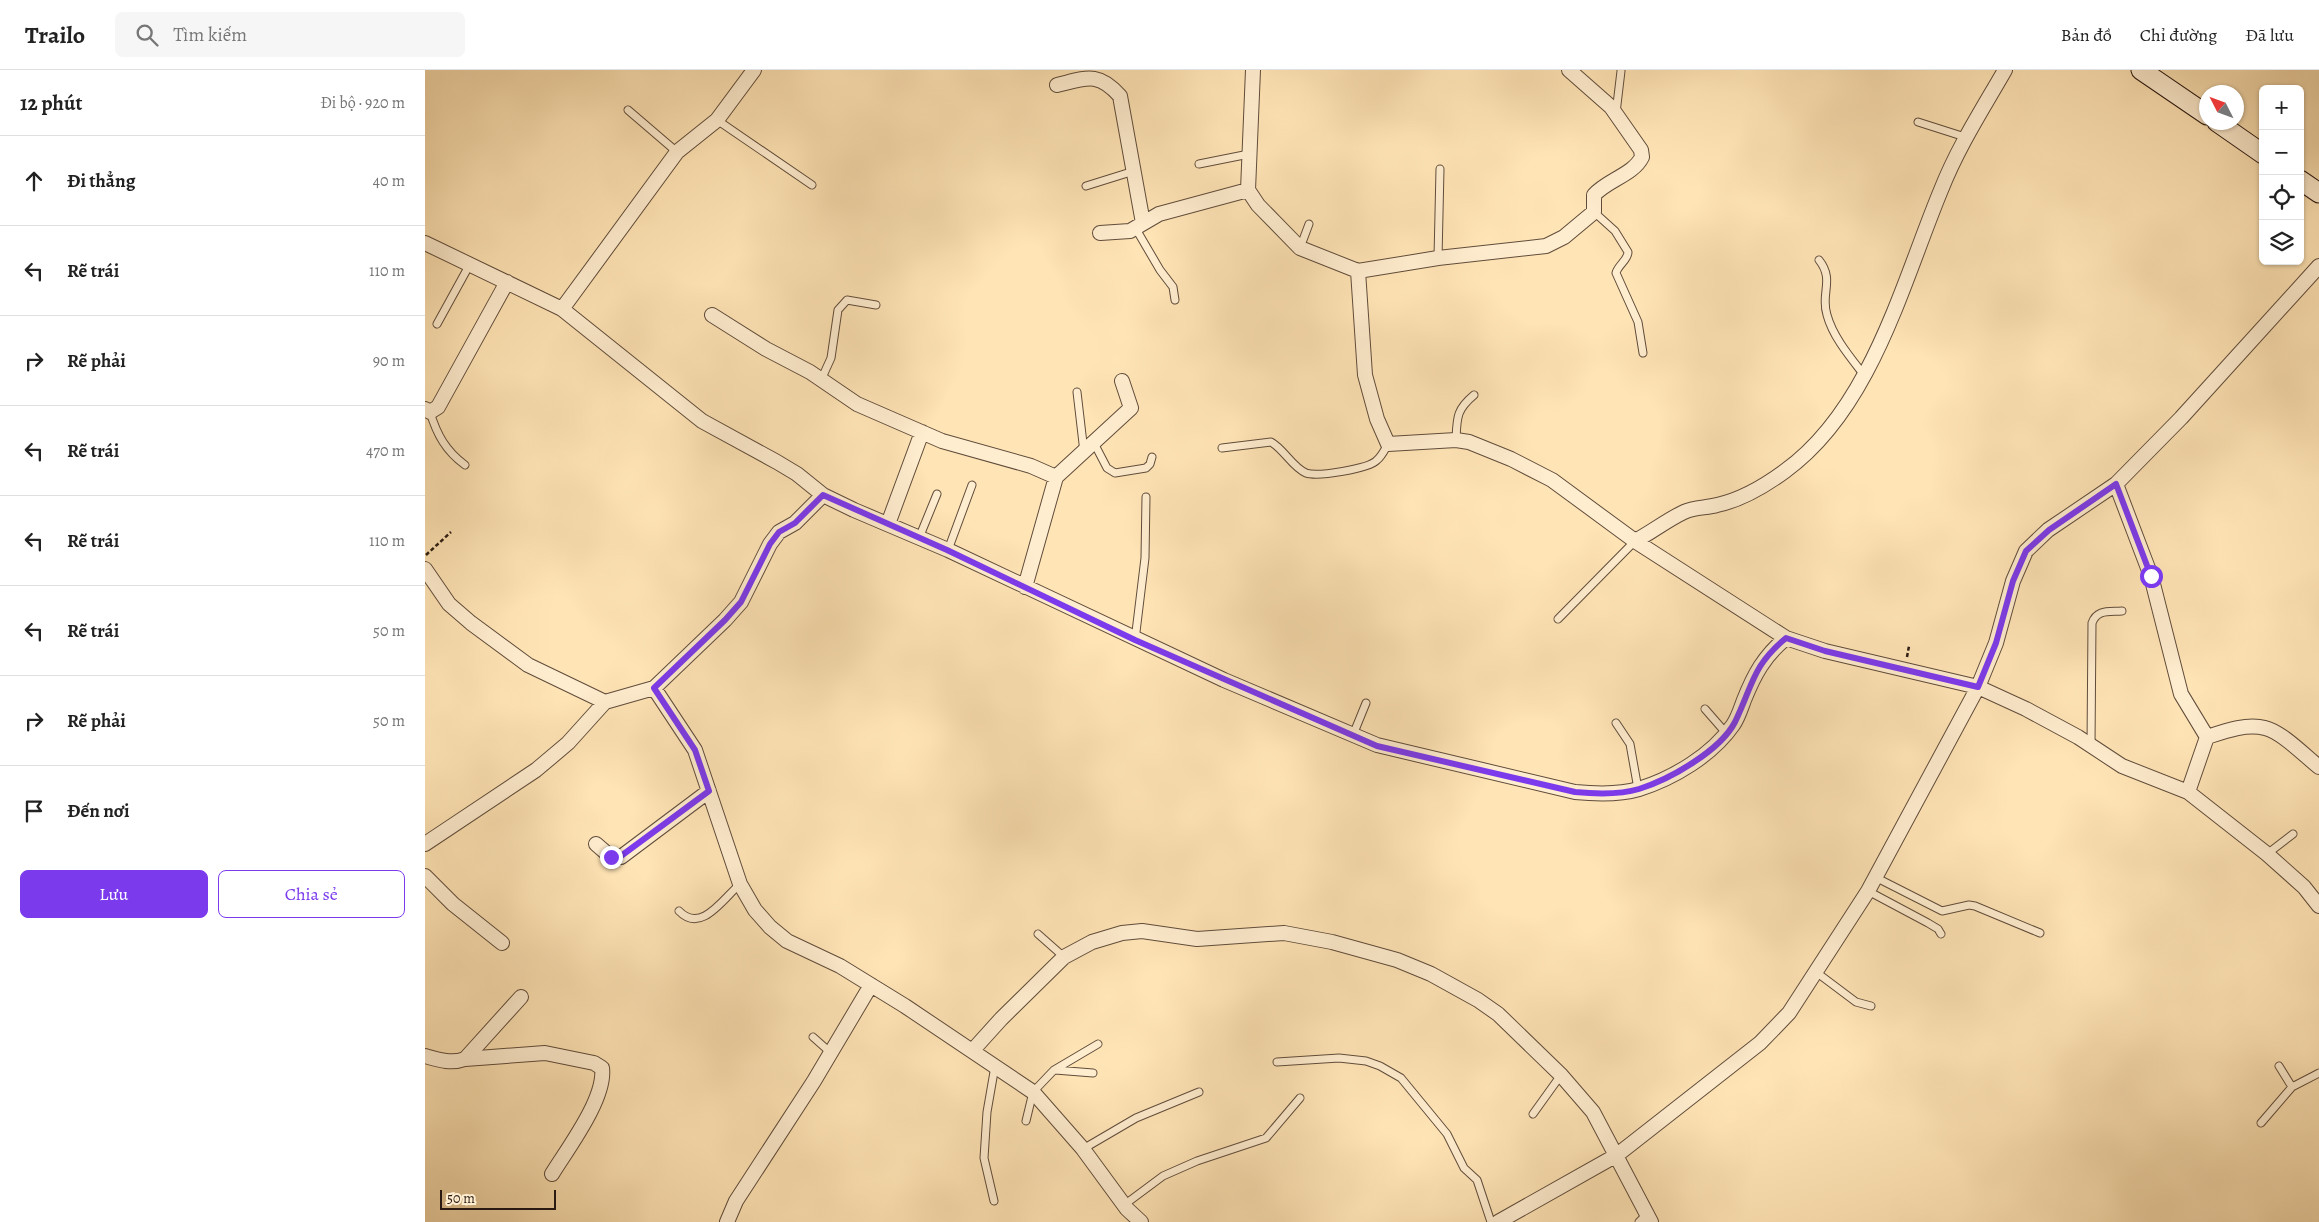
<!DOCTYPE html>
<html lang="vi">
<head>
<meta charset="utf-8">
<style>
	:root { --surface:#fff; --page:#f6f6f6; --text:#222; --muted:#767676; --line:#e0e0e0; --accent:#7c3aed }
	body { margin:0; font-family:Alegreya,serif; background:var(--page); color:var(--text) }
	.controls { position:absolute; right:15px; top:15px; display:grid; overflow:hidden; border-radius:8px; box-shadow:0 1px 4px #0004 }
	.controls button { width:45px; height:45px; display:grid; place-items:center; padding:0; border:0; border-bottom:1px solid var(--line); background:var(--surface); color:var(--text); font:25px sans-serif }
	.compass { position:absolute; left:1774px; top:15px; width:45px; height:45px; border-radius:50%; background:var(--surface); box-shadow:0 1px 4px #0004; rotate:312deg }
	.scale { position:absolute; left:15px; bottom:12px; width:116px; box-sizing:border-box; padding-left:5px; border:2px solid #2b1a12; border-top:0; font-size:14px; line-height:18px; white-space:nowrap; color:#2b1a12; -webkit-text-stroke:4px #ffedcf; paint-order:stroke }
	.stop { position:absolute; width:15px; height:15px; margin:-11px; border:4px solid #7c3aed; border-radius:50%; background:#fff }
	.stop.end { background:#7c3aed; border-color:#fff; box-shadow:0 1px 5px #0008 }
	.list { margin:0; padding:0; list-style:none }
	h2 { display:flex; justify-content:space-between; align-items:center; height:65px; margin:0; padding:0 20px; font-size:21px }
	h2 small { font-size:16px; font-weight:400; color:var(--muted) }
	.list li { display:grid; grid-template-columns:32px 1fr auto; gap:15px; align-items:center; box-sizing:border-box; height:90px; padding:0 20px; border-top:1px solid var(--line) }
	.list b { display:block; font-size:19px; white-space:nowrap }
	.list em { font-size:16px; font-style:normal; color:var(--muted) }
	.actions { display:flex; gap:10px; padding:15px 20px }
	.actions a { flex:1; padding:11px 0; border:1px solid var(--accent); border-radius:8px; text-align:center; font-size:18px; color:var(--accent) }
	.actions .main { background:var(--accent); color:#fff }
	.icon { flex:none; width:28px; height:28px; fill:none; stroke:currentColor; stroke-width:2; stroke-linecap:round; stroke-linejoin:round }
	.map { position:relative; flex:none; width:1894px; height:1152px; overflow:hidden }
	header { display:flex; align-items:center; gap:30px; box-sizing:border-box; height:70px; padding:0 25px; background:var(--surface); border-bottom:1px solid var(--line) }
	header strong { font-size:24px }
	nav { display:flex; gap:28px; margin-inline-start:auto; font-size:18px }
	.search { width:350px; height:45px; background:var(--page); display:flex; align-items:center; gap:12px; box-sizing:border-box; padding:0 18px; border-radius:8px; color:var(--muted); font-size:19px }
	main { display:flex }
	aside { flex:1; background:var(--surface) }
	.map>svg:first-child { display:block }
</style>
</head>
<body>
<header>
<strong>Trailo</strong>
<div class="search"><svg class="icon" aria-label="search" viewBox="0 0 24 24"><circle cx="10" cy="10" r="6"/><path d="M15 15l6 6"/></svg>Tìm kiếm</div>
<nav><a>Bản đồ</a><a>Chỉ đường</a><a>Đã lưu</a></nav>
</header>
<main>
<aside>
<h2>12 phút<small>Đi bộ · 920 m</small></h2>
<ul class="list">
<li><svg class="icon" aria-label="ahead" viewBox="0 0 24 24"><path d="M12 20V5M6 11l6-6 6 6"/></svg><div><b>Đi thẳng</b></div><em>40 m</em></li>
<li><svg class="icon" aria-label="left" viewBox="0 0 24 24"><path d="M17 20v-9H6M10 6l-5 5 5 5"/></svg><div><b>Rẽ trái</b></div><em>110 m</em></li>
<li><svg class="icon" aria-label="right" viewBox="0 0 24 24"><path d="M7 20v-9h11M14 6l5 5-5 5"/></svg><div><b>Rẽ phải</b></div><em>90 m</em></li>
<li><svg class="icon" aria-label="left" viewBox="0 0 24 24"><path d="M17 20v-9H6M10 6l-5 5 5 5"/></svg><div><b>Rẽ trái</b></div><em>470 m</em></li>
<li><svg class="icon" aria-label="left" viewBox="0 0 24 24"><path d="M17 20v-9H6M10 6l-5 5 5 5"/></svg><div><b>Rẽ trái</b></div><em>110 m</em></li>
<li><svg class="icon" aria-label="left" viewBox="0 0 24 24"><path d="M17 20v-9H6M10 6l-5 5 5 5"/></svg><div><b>Rẽ trái</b></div><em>50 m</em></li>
<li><svg class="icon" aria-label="right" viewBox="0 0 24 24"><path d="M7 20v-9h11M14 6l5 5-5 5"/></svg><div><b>Rẽ phải</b></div><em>50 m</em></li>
<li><svg class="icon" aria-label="arrive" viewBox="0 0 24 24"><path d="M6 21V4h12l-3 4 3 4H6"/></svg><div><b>Đến nơi</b></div></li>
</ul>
<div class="actions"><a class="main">Lưu</a><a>Chia sẻ</a></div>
</aside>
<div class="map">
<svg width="1894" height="1152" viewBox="0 0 1894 1152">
	<rect width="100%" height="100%" fill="#ffe4b5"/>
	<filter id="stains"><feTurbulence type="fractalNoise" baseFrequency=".004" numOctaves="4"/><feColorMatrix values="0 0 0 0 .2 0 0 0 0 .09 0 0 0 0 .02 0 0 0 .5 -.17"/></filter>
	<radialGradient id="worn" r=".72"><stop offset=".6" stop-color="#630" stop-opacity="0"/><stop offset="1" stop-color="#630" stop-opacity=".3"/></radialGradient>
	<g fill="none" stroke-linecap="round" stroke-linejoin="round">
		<g stroke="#604c3b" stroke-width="9">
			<path id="service" d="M203,40L252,82
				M1191,43L1196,1
				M292,50L387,115
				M1493,52L1540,67
				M774,94L824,84
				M661,116L709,101
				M1169,142L1190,161L1203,182C1203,190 1193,195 1191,203L1213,252L1218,283
				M711,159L735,200L748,217L750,230
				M875,178L884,154
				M1013,188L1015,99
				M1394,190C1410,210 1395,224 1402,245C1408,267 1425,287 1439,305
				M12,254L45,194
				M396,310L406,288L413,240L422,230L451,235
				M652,322L659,382
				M5,342C12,365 21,381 40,395
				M1031,370C1032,348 1031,340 1049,325
				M669,373L682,398L690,403L721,398L725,394L727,387
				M797,378L846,372C859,379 867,397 881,403C892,407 944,399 952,390C957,386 960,379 963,374
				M494,468L512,424
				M523,480L547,415
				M1133,549L1210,471
				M710,570L720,488L721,427
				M1280,639L1301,663
				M1191,653L1205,674L1213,719
				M928,665L941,633
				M1666,675L1667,553C1672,539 1684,542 1697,541
				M1842,784L1868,764
				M1450,807L1517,841L1544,835L1550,836L1615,863
				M1443,821L1503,853L1513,859L1516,864
				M254,841C276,864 298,829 315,814
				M613,864L639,887
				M1391,902L1431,932L1446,936
				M388,967L406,983
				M852,992L914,988L941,991L955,996L976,1008L1022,1064L1039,1098L1052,1110L1066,1152
				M1854,996L1867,1017
				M630,1000L668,1003
				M1108,1044L1136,1005
				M601,1051L608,1022L629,1000L673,974
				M1836,1053L1867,1017L1894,1003
				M658,1079L711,1048L774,1022
				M569,1131L559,1088L562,1042L570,996
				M699,1135L738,1106L772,1091L841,1068L875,1028
				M1214,1152L1222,1144"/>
		</g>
		<g stroke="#604c3b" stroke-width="16">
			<path id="minor" d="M828,0L823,120L833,135L875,178L933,201L1013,188L1121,176L1139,167L1169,142V125C1182,110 1208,105 1217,87L1216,80L1186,37L1144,0
				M632,15C661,8 673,1 695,26L718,153
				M675,163L705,161L734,144L823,120
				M0,173L137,239L277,351L352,392L372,404L398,425L429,440L523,480L799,610L952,675L1150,722C1171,724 1194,725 1214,719C1249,708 1287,685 1308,655C1313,648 1316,638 1319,630C1329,605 1339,586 1361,568
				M933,201L940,305L952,349L963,374L1031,370L1044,372L1086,389L1127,410L1210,471L1361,568L1400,581L1553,617L1601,639L1653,667L1697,696L1763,722L1842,784L1879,817L1894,836
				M137,239L252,82L292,50L329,0
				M287,245L341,279L385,302L432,334L517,371L606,396L631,407
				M0,339L5,342L13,337L82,212
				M1691,414L1726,506L1756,624L1782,667L1763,722
				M463,454L497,362
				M1210,471C1227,462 1242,450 1259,442C1269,437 1282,438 1292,435C1315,430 1341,415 1360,401C1446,339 1477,214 1516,120C1533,77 1557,40 1580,0
				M0,499L24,534L46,553L103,595L180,632
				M600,517L631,407L706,338L697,311
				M229,618L270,680L315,814L330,840L345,857L362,871L415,896L480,936L608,1022L658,1079L702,1139L716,1152
				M1782,667C1800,661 1822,653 1840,658C1857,662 1880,686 1894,697
				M0,774L111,700L143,673L180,632L229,618L300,550L316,532L345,474L354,462L370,453L398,425
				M171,774L186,787H196L284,721
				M0,806L28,834L77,873
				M548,980L576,949L639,887L667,872L697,863L717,861L772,869L859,863L907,872L972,890L1006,904L1053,930L1073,944L1136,1005L1168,1042L1226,1152
				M0,986C14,990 26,994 40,989L96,927
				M40,989L120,983L169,993L177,998C181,1028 143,1078 127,1104
				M302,1152L311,1131L389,1011L446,915
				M1073,1152L1192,1085L1335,973L1364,943L1443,821L1553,617L1571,573L1588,511L1601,481L1623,460L1691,414L1756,348L1894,196"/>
		</g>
		<g stroke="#2b1a12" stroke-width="21">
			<path id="secondary" d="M1716,0L1782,45
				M1792,52L1838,84
				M1875,110L1894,123"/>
		</g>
		<path stroke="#2b1a12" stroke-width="2.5" stroke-dasharray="4 2.5" stroke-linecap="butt" d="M1,485L26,462
			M1482,587L1484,576"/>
		<use href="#service" stroke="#ffedcf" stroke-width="7"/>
		<use href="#minor" stroke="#ffedcf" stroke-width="14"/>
		<use href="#secondary" stroke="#ffedcf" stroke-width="19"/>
	</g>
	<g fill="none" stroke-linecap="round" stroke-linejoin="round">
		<path stroke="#7c3aed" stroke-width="6" d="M186,787L196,786L284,721L270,680L229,618L300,550L316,532L345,474L354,462L370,453L398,425L522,480L710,570L952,676L1150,722C1171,724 1194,725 1214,719C1245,709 1295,681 1310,652C1328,615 1327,596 1361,568L1400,581L1553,617L1571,573L1588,511L1601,481L1624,460L1691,414L1726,506"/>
	</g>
	<rect width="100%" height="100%" filter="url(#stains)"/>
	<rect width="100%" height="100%" fill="url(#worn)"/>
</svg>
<div class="controls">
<button>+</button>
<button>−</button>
<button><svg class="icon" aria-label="locate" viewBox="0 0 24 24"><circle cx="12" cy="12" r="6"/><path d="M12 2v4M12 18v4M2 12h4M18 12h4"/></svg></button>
<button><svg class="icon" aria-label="layers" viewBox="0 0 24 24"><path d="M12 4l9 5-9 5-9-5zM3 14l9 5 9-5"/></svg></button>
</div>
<svg class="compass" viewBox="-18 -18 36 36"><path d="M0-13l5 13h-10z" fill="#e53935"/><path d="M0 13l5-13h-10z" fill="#767676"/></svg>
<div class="scale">50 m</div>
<div class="stop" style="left:1726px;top:506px"></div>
<div class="stop end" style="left:186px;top:787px"></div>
</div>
</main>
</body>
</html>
